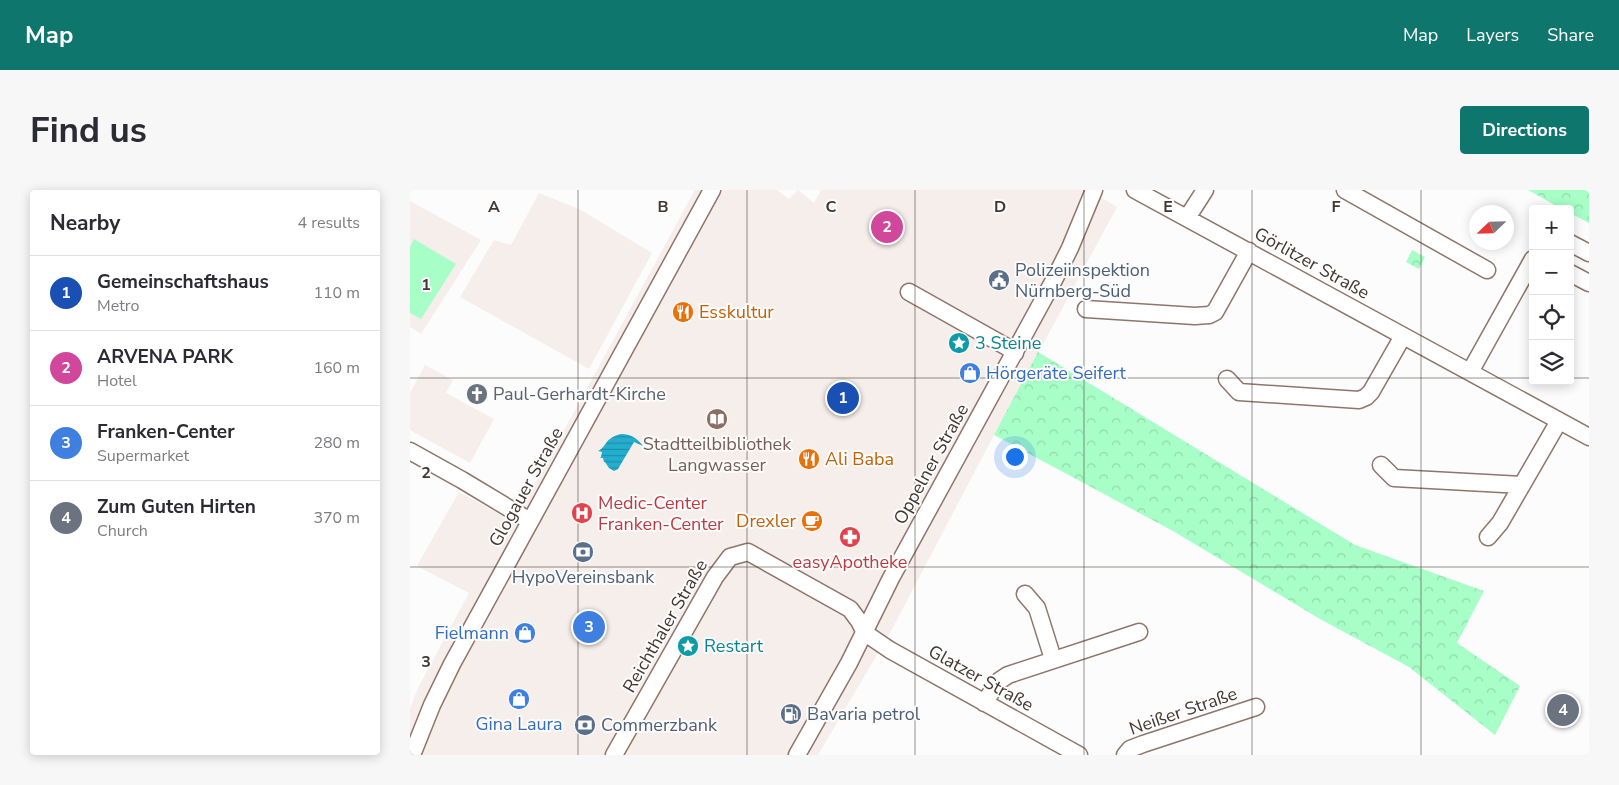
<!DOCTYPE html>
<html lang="en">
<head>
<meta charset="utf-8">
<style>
	:root { --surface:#fff; --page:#f7f7f7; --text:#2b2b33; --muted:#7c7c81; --line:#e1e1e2; --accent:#0f766e }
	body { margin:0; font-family:"Nunito Sans",sans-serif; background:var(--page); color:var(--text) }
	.controls { position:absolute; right:15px; top:15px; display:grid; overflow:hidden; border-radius:5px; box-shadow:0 2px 12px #0003 }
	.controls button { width:45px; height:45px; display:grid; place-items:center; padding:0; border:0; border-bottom:1px solid var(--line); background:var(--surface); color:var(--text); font:25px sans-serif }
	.compass { position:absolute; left:1059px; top:15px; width:45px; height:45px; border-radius:50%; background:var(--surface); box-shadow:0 2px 12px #0003; rotate:247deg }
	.you { position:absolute; left:604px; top:266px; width:18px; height:18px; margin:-12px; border:4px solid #fff; border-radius:50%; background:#1a73e8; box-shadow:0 0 0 8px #1a73e833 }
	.badge { display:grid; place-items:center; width:32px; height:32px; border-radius:50%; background:var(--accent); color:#fff; font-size:16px; font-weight:700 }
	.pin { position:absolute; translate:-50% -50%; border:2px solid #fff; box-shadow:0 1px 5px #0006 }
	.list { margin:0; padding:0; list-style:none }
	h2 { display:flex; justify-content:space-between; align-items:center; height:65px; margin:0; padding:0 20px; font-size:21px }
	h2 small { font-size:16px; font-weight:400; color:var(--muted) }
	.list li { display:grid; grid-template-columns:32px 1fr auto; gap:15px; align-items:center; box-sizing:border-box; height:75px; padding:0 20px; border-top:1px solid var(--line) }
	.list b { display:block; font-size:19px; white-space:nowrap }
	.list p { margin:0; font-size:16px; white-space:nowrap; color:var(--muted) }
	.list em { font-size:16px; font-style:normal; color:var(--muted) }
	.icon { flex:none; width:28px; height:28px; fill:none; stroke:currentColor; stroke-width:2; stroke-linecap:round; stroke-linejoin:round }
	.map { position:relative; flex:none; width:1179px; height:565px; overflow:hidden; border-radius:5px }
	header { display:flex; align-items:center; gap:30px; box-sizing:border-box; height:70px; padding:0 25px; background:var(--accent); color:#fff }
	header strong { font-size:24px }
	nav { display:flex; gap:28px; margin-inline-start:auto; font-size:18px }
	.intro { display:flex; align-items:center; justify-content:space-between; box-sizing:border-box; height:120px; padding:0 30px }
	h1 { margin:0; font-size:35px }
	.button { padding:12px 22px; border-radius:5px; background:var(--accent); color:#fff; font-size:18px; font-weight:700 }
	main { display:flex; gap:30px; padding:0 30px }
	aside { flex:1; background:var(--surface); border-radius:5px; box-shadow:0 2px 12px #0003 }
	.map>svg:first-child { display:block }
</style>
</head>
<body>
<header>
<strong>Map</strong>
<nav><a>Map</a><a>Layers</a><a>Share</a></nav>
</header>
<div class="intro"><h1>Find us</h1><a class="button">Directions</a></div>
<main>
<aside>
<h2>Nearby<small>4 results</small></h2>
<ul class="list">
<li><span class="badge" style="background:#1a4fb4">1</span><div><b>Gemeinschaftshaus</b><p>Metro</p></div><em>110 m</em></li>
<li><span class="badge" style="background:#d1479c">2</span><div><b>ARVENA PARK</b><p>Hotel</p></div><em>160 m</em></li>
<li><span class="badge" style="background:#3f7fe0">3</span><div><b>Franken-Center</b><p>Supermarket</p></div><em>280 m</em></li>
<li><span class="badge" style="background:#6b7280">4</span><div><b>Zum Guten Hirten</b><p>Church</p></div><em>370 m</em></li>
</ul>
</aside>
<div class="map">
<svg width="1179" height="565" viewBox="0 0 1179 565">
	<defs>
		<pattern id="park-crowns" width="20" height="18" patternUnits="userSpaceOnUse" patternTransform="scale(1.25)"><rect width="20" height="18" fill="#a7fec7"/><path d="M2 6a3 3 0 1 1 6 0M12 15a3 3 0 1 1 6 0" fill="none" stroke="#91daab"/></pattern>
		<pattern id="water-rules" width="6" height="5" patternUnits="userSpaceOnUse" patternTransform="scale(1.25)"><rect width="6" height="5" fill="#23adcf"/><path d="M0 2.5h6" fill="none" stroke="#208ea9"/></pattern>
	</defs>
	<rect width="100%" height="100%" fill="#fbfcfb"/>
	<path fill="#f6eeeb" d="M285,0H367L379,9L388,0L404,13L411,0H679L707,17L584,245L481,441L408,565H0V518L9,496L59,403L7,376L49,302L104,332Z
		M129,3L171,20L242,63L179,179L50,107L84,50L101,55Z
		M0,11L71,50L11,144L0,137Z
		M15,175L43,190L36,203L84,229L60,273L0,240V203Z"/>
	<path fill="#a7fec7" d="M4,49L46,74L11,129L0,123V57Z"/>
	<path fill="url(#park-crowns)" d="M1118,0H1179V33L1160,23V19H1152Z
		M1002,60L1015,67L1009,79L996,72Z
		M628,162L945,355L1074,401L1047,453L1110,496L1085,545L999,477L910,429L763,341L584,245Z"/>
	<path fill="url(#water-rules)" d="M211,244C221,244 227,248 233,256L224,252L208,279L204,281L199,278L195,272H194L193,268H190L191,267L192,262L188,261C197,257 194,248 211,244Z"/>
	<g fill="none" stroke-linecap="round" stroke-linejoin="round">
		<g stroke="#8f756a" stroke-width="19">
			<path id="minor" d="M725,0L1179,247
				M935,0L1077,80
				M777,28L795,0
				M1160,53L1179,63
				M1160,83L1179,93
				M499,102L597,157L605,163
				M676,119L785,126L799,125L805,122L839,61
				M1060,182L1123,69
				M817,189L829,202L949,210L956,207L961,202L993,146
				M0,261L52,290L120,331
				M971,275L984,288L1112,295
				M1078,347L1090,333L1149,231
				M615,404L627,418L643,469
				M574,513L589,491L598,485L729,442
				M2,565L22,515L42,474L302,0
				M204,565L305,387L320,367L338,362L440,419L449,431L455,443L480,460L669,565
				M387,565L439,473L481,388L644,90L660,58L684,0
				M715,565L720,559L733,554L846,517"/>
		</g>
		<use href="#minor" stroke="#fff" stroke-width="16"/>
	</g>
	<path fill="none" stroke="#423732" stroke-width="1" stroke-opacity="0.55" d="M168,0V565M337,0V565M505,0V565M674,0V565M842,0V565M1011,0V565M0,188H1123M1160,188H1179M0,377H1179"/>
	<defs>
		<g id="civic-disc" transform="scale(1.125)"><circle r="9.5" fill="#5c6f8a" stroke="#fbfcfb"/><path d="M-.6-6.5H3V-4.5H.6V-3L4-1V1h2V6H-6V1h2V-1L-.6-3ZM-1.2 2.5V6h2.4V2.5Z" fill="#fff"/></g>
		<g id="restaurant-disc" transform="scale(1.125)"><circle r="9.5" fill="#e8710a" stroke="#fbfcfb"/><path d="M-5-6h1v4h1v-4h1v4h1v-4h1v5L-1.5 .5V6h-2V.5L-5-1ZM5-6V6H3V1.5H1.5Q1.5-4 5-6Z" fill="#fff"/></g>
		<g id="sight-disc" transform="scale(1.125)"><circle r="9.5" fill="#0f9aa8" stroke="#fbfcfb"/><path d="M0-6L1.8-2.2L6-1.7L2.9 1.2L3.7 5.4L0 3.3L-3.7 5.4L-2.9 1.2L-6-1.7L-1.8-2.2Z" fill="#fff"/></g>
		<g id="shop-disc" transform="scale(1.125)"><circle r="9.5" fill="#3f7fe0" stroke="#fbfcfb"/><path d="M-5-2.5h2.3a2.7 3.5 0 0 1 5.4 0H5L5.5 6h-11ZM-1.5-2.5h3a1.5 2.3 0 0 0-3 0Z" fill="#fff"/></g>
		<g id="church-disc" transform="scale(1.125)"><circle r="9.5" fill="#6b7280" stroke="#fbfcfb"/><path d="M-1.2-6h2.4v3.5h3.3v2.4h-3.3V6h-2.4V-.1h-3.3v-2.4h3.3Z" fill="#fff"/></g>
		<g id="library-disc" transform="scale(1.125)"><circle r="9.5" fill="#8d6e63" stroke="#fbfcfb"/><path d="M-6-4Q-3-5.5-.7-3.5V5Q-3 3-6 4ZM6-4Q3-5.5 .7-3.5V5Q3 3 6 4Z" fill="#fff"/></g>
		<g id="hospital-disc" transform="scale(1.125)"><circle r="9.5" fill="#e0444e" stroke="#fbfcfb"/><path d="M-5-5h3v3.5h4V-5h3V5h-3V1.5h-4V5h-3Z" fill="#fff"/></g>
		<g id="cafe-disc" transform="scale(1.125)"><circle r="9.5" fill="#e8710a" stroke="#fbfcfb"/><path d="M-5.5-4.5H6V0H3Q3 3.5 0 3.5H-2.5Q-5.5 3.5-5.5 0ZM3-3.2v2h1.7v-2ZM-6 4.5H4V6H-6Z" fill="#fff"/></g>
		<g id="pharmacy-disc" transform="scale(1.125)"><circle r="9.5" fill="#e0444e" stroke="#fbfcfb"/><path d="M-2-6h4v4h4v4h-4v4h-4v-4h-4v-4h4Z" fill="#fff"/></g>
		<g id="bank-disc" transform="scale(1.125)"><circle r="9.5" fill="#5c6f8a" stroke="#fbfcfb"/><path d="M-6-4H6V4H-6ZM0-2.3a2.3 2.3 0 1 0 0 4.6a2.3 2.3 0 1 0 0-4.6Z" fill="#fff"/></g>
		<g id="fuel-disc" transform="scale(1.125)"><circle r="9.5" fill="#5c6f8a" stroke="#fbfcfb"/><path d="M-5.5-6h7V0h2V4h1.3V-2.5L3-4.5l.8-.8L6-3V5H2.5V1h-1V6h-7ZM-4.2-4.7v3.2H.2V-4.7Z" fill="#fff"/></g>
	</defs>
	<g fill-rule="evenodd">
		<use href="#civic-disc" x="589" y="90"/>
		<use href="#restaurant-disc" x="273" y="122"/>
		<use href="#sight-disc" x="549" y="153"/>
		<use href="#shop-disc" x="560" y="183"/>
		<use href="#church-disc" x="67" y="204"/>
		<use href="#library-disc" x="307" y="229"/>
		<use href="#restaurant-disc" x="399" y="269"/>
		<use href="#hospital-disc" x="172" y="323"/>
		<use href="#cafe-disc" x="402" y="331"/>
		<use href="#pharmacy-disc" x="440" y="347"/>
		<use href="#bank-disc" x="173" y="362"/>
		<use href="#shop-disc" x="115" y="443"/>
		<use href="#sight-disc" x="278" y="456"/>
		<use href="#shop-disc" x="109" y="509"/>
		<use href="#fuel-disc" x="381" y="524"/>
		<use href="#bank-disc" x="175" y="535"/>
	</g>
	<g text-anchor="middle" stroke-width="4" stroke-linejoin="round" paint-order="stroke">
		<g font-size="18" fill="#423732" stroke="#fbfcfb">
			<text transform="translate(902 73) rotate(29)" y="6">Görlitzer Straße</text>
			<text transform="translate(521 274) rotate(-61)" y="6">Oppelner Straße</text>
			<text transform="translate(116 297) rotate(-61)" y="6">Glogauer Straße</text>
			<text transform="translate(255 436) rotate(-60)" y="6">Reichthaler Straße</text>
			<text transform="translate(571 488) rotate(29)" y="6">Glatzer Straße</text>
			<text transform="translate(773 521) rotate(-19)" y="6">Neißer Straße</text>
		</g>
		<g font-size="18" fill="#4e5e75" stroke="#fbfcfb" text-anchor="start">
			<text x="605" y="86">Polizeiinspektion<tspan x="605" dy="21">Nürnberg-Süd</tspan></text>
			<text x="173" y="393" text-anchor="middle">HypoVereinsbank</text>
			<text x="397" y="530">Bavaria petrol</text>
			<text x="191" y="541">Commerzbank</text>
		</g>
		<g font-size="18" fill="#c56008" stroke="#fbfcfb" text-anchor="start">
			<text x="289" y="128">Esskultur</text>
			<text x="415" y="275">Ali Baba</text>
			<text x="386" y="337" text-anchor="end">Drexler</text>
		</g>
		<g font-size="18" fill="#0d838f" stroke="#fbfcfb" text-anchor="start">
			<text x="565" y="159">3 Steine</text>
			<text x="294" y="462">Restart</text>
		</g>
		<g font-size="18" fill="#366cbe" stroke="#fbfcfb" text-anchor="start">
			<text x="576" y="189">Hörgeräte Seifert</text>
			<text x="99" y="449" text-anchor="end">Fielmann</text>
			<text x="109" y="540" text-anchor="middle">Gina Laura</text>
		</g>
		<g font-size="18" fill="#5b616d" stroke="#fbfcfb" text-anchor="start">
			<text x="83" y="210">Paul-Gerhardt-Kirche</text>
		</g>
		<g font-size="18" fill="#785e54" stroke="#fbfcfb">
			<text x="307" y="260">Stadtteilbibliothek<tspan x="307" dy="21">Langwasser</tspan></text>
		</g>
		<g font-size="18" fill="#be3a42" stroke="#fbfcfb" text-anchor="start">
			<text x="188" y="319">Medic-Center<tspan x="188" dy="21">Franken-Center</tspan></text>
			<text x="440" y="378" text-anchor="middle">easyApotheke</text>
		</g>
	</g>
	<g font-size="16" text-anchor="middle" font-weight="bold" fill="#423732" stroke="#fbfcfb" stroke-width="4" stroke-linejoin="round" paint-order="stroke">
		<text x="84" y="22">A</text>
		<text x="253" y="22">B</text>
		<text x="421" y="22">C</text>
		<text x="590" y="22">D</text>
		<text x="758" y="22">E</text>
		<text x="926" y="22">F</text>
		<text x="16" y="100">1</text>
		<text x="16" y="288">2</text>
		<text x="16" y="477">3</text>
	</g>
</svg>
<div class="controls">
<button>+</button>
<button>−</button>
<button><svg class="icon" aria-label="locate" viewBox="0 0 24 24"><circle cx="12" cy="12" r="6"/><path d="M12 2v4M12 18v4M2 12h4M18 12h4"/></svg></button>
<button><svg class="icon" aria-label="layers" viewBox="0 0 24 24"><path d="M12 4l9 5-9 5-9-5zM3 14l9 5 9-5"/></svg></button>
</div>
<svg class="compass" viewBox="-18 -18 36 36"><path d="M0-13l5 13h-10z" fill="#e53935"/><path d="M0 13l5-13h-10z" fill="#7c7c81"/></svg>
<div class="you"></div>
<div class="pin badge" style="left:433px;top:208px;background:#1a4fb4">1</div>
<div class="pin badge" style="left:477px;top:37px;background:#d1479c">2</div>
<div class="pin badge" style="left:179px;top:437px;background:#3f7fe0">3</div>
<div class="pin badge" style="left:1153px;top:520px;background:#6b7280">4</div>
</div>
</main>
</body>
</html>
